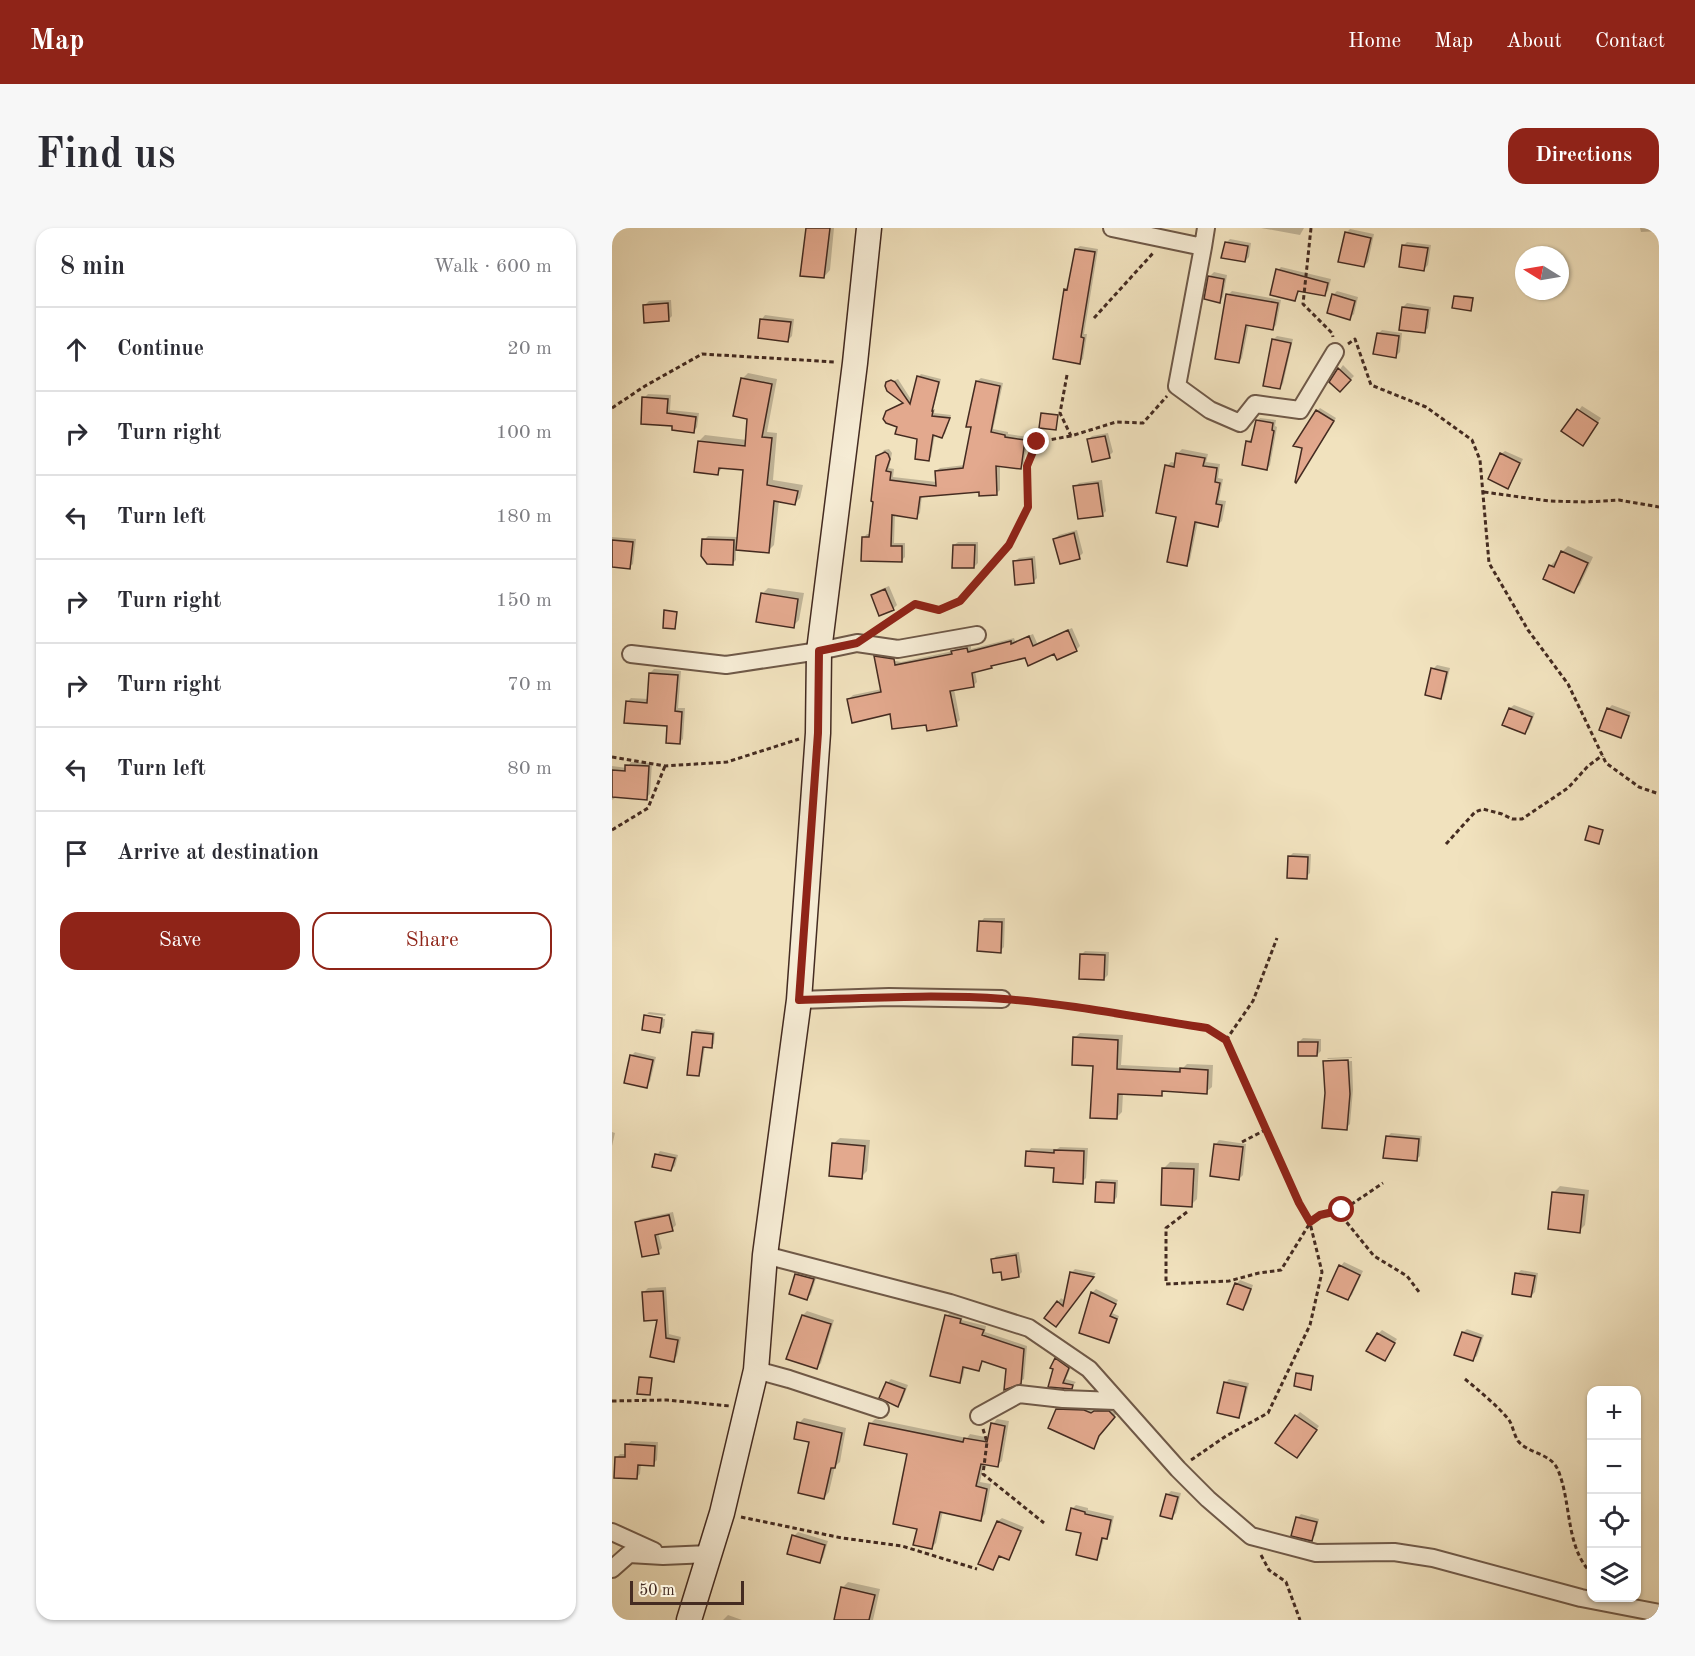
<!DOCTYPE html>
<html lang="en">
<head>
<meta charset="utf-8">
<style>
	:root { --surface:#fff; --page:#f7f7f7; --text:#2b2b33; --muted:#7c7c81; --line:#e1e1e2; --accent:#8f2418 }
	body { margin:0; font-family:"Old Standard TT",serif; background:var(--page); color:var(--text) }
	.controls { position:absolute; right:18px; bottom:18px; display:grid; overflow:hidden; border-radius:12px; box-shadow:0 2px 4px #0004 }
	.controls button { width:54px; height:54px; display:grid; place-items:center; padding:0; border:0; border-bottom:2px solid var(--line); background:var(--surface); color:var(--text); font:30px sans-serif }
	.compass { position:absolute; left:903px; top:18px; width:54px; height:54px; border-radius:50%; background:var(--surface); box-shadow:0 2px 4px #0004; rotate:281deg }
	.scale { position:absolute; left:18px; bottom:15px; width:114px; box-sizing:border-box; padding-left:6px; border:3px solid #442b21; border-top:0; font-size:16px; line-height:21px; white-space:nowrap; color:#442b21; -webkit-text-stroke:4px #f6ecd5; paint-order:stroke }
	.stop { position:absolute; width:18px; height:18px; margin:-14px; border:4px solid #8f2418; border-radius:50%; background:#fff }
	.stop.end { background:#8f2418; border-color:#fff; box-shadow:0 2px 6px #0008 }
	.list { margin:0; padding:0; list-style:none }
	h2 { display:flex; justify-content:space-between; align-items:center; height:78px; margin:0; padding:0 24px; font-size:26px }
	h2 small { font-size:20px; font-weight:400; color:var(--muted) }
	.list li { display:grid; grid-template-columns:39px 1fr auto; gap:18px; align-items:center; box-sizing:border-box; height:84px; padding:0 24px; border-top:2px solid var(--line) }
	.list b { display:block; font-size:22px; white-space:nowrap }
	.list em { font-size:20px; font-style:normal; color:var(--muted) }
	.actions { display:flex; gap:12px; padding:18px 24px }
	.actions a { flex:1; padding:14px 0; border:2px solid var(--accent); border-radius:18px; text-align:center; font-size:21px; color:var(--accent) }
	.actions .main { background:var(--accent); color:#fff }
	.icon { flex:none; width:33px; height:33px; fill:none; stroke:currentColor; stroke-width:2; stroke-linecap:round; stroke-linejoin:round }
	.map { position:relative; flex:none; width:1047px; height:1392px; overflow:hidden; border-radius:18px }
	header { display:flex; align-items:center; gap:36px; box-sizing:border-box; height:84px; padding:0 30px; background:var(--accent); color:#fff }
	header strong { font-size:28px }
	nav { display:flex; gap:33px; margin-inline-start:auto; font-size:21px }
	.intro { display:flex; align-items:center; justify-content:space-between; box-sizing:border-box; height:144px; padding:0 36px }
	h1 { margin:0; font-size:42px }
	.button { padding:15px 27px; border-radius:18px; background:var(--accent); color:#fff; font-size:21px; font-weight:700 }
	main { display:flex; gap:36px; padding:0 36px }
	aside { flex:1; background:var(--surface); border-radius:18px; box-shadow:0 2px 4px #0004 }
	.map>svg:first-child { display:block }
</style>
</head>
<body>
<header>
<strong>Map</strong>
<nav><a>Home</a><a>Map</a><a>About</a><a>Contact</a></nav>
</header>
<div class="intro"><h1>Find us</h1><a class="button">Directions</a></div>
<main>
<aside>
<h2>8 min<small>Walk · 600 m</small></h2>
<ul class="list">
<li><svg class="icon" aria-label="ahead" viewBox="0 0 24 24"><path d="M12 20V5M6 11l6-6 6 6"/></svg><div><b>Continue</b></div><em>20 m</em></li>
<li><svg class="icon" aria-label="right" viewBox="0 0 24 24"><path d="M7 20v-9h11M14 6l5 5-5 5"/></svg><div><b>Turn right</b></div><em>100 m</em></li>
<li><svg class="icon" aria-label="left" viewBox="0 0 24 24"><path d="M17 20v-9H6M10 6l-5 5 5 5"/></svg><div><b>Turn left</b></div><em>180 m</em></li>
<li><svg class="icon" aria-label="right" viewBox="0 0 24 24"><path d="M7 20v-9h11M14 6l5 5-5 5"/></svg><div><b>Turn right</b></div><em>150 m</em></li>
<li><svg class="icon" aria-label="right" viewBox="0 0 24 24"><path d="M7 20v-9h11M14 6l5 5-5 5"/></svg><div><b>Turn right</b></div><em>70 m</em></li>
<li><svg class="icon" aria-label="left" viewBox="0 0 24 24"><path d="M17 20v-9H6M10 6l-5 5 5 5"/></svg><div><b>Turn left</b></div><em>80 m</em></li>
<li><svg class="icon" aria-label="arrive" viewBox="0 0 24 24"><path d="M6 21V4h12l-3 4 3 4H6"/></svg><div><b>Arrive at destination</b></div></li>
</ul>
<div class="actions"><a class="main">Save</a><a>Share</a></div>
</aside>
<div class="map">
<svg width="1047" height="1392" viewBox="0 0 1047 1392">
	<rect width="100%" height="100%" fill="#f1e2be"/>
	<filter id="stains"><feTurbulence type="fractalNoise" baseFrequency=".00333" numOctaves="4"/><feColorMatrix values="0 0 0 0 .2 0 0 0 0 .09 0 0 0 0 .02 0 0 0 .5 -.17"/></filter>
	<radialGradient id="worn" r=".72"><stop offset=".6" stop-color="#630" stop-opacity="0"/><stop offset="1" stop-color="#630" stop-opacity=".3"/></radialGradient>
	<path fill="#0003" d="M195,0H222L218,42L212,49Z
		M649,0H692L688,7Z
		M1028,0H1047V3L1029,4Z
		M738,1L762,6L756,34L752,38L734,5Z
		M618,11L639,15L637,29L633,33L614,15Z
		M795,14L819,17L816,37L812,41L791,18Z
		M468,18L486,21L472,106H475L471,131L467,134L453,62L457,57L464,21Z
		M669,39L719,51L716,63L712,66L688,62L683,71L666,42Z
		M602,44L615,47L611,69L607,73L594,70L598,48Z
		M620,63L669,72L664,97L660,101L637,96L630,130L627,134L616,67Z
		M725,63L746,69L742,86L738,90L721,67Z
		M845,67L862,69L860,80L859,81L844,68Z
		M59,72L60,88L56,92L33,77L37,73Z
		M795,75L819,79L816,100L812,104L791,79Z
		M153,87L182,91L180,108L176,112L150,91Z
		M770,102L790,105L788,124L784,128L766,106Z
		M665,108L681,111L671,156L667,160L661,112Z
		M731,137L742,148L728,162L719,154Z
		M136,145L165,151L155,204L165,205L161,252L191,257L188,270L183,275L167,273L162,317L156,323L124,320V332L120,336L92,312L96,308L126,309L132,241L112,239L105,245L87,213L93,207L135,212L137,190L130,151Z
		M309,146L329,151L321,181H323L322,185L339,187L333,206L330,208L323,206L319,229L316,232L307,210L287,198L275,184L293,174L276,155L286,151L300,173L306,149Z
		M369,150L391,155L381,201L396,204V206L416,209L412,235L408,239L388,237V262L384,266L369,262L310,267L308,285L304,289L283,286L282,315H293V329L289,333L251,310L255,306H259L265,231L272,222L277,221L280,225L277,240L282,241L281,249L325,254L324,243L328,240L353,237L361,198L365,153Z
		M36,166L59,167L58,182L87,185L85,199L82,203L62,197L32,170Z
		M970,178L989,190L974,212L951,203Z
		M708,180L724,190L687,250L705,183Z
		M648,190L664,192L663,198L665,199L658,237L655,241L636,213L641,210L645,193Z
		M496,205L501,224L497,228L476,212L480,208Z
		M570,221L596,226L594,234L608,236L606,250L611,251L607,272L614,273L610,293L605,297L586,293L578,332L574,336L555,238L559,234L564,235L566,225Z
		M893,223L911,231L899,255L895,259L889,226Z
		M490,252L494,283L490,287L463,259L467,255Z
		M465,302L471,325L467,329L443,311L447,307Z
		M0,309L24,311L21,336L17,339L0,338Z
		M346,314H366V335L362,339L342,317Z
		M956,318L981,329L968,357L962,363L938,338L945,331L946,332L950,324Z
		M423,328L425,350L421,354L403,333L407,330Z
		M277,358L285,377L281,381L261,367L265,363Z
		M156,360L192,365L187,392L181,398L150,366Z
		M460,400L468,418L465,421L446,430L443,424L414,428L363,443L365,454L362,457L342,461L348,492L344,496L315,495L237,471L241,467L270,461L264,429L267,425L285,428L286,430L266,427V430L289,434L341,423L345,420L359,417V421L402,410L403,413L421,406L425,415Z
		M825,437L838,440L832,465L829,469L821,441Z
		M42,441L69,443L66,480H73L71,511L67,515L57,496L15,474L19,470L37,471L38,445Z
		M902,477L923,485L917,501L913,504L892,496L898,480Z
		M1000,477L1019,484L1012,504L1008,508L996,481Z
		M19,534L40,535L38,566L34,570L6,568L0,572V538L15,540Z
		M681,625L699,626L698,645L694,649L677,629Z
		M372,690H393L392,719L388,723L369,694Z
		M473,723L497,724L496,747L492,751L470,726Z
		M37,784L54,786L53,788L35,786Z
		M34,787V789L53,791L52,799L48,803L33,788Z
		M84,801L103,804L102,816L99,818H93L89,844L86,847L81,804Z
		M468,805L511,807L509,837L571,840L575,836L601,837L600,859L594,864L553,862L549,866L511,865L510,884L504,890L482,837L462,810Z
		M691,810L709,811V823L705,827L687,814Z
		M23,824L44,829L38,854L34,858L19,828Z
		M740,829V830L715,831L716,830Z
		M714,832V834L740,833L741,862L738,896L734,900L714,865L712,834Z
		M0,904L3,905L0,918Z
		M779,905L810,908L808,928L804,932L775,909Z
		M228,910L258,912L255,943L249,949L221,916Z
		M607,912L634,916L631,947L627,951L604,916Z
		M448,919L476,920L474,950L470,954L416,924L419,920L445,921Z
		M48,923L66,927L63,938L59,942L45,927Z
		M558,934L587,935L585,971L579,977L552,940Z
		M489,951L506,952L505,969L502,973L485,955Z
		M948,958L977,962L973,997L967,1003L941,965Z
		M61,984L64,997L60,1001L46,1004L50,1020L46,1024L25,995L28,991Z
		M407,1024L410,1044L406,1048L390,1042L381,1032L384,1028Z
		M732,1034L751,1043L740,1067L736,1071L729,1038Z
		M463,1041L484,1045L448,1093L446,1074L449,1070L453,1073L459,1045Z
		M909,1042L926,1045L923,1064L919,1068L905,1046Z
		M189,1043L205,1047L199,1066L195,1070L185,1047Z
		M628,1052L641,1057L635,1076L631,1080L624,1056Z
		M54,1059L57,1106L69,1109L65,1128L61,1132L47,1091L32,1064L36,1060Z
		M484,1061L506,1072L500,1085L507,1088L500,1110L497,1113L468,1104L480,1065Z
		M195,1083L222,1092L209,1135L205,1139L191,1087Z
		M338,1084L351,1088L350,1092L374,1098L373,1104L415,1118L412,1151L408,1154L395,1140L371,1132L366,1142L353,1138L351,1149L348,1153L335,1088Z
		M855,1101L872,1107L865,1128L861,1131L851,1104Z
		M770,1102L785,1111L772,1131L766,1106Z
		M448,1128L460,1136L454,1151L464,1154L459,1159L438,1157L444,1131Z
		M687,1144L702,1147L698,1160L686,1146Z
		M279,1151L296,1157L290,1173L286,1177L275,1155Z
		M617,1151L637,1155L630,1184L627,1188L613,1155Z
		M449,1178L476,1179L484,1183L487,1180H501L506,1184L490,1202L485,1215L481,1219L445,1182Z
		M688,1184L707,1198L685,1228L684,1188Z
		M192,1190L234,1200L228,1234L223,1238L217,1264L212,1270L199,1213L187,1195Z
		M263,1191L355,1210L358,1206L378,1210L381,1196L385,1191L397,1193L390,1233L385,1237L372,1235L368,1254L379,1256L373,1286L369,1291L331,1283L324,1315L320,1319L306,1299L296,1225L258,1196Z
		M19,1213L46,1214L45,1232L41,1236H29L28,1246L24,1250L4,1230L8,1226H14L15,1217Z
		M559,1263L569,1265L564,1285L560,1289L555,1267Z
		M464,1277L476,1280V1282L502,1288L498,1306L494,1310L492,1309L488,1326L485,1330L460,1281Z
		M689,1286L707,1291L703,1308L699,1311L685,1290Z
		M390,1290L412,1299L400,1326L396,1330L388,1327L380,1340L368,1335L386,1293Z
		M186,1304L216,1313L211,1330L207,1334L182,1308Z
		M236,1354L268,1361L261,1392H223L230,1360Z
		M116,1387L130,1392H111Z"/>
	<path fill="#e3a98e" stroke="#442b21" stroke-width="1.5" d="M194,0H218L212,50L188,48Z
		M733,4L759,10L752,39L726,34Z
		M613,14L636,18L633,34L609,30Z
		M790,17L816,20L812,43L787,39Z
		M463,21L483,24L469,109L472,110L468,136L441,131L452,61L455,62Z
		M664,41L716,55L713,68L686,63L683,73L658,67Z
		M596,48L612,51L608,75L592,71Z
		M614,66L666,75L661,102L634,97L627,135L603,131Z
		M720,66L743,73L738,92L715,85Z
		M842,68L861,70L859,83L840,80Z
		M56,75L57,93L32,95L31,77Z
		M790,79L816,82L813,105L787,102Z
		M148,91L179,94L176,114L146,110Z
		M765,105L787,108L784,130L761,126Z
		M660,111L679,115L668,161L651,158Z
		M726,140L739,152L728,164L717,154Z
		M305,148L327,154L320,183H321L320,188L338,190L330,210L321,207L317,233L303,231L305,211L283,206L285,199L274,195L271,191L274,183L291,175L275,163L273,158L274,154L279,152L283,154L298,176Z
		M129,150L160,156L150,209L160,210L155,257L186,263L183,277L162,273L157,325L124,322L131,242L107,240L106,247L82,244L86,213L133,218L135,191L121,188Z
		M364,153L388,158L379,204L393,207V209L413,212L409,241L384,238L385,267L367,268V264L308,269L305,291L280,287L279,318H290V334L249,333L250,309H257L261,274L259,273L264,228L273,224L276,226L278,231L274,243L279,244L278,252L324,258L323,243L351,240L359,199H354Z
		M30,169L56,171L55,185L84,189L82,205L60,202V198L29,196Z
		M965,181L986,195L971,218L949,203Z
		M704,182L722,193L684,255L683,254L690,220L681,218Z
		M429,185L446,187L444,202L427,200Z
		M644,192L661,195L660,202L662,203L655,242L630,237L634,213L639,214Z
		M493,208L498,230L480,234L475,211Z
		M564,225L593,230L591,238L605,240L603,254L608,255L604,276L610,277L606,299L583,294L575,338L555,334L564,289L544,285L553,237L562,239Z
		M888,225L908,235L896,261L876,251Z
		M486,255L491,288L466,291L461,258Z
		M462,305L468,331L448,336L441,311Z
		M90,311L122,312L121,337L95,336L89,328Z
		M0,312L21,314L18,341L0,339Z
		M341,317H363L362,340H340Z
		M949,323L976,335L962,365L931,351L937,337L942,339Z
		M420,331L422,355L403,357L401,333Z
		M273,361L282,382L267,388L259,367Z
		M149,365L186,371L182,400L144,394Z
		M52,382L65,384L63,401L51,400Z
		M456,402L465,423L445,432L442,426L416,438L413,430L379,438L380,440L360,445L362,459L338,463L345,498L315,503L314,497L280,501L278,486L240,495L235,471L269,464L262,428L282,431L283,437L340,426L339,423L355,420L356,424L399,413V416L417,408L421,418Z
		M819,440L835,444L829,471L813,467Z
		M37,445L66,447L63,483L70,484L68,516L54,515L55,498L12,495L14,473L35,475Z
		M897,480L920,489L913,506L890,497Z
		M995,480L1017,488L1009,510L987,502Z
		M13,537L37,538L35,572L0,569V542L13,543Z
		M977,598L991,602L987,616L973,612Z
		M676,628L696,629L695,651L675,650Z
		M367,693L390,694L389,725L365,723Z
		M468,726L493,727L492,752L467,751Z
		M32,787L50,790L48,805L30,802Z
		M80,804L101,806L100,820L91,819L87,848L75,847Z
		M461,809L506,812L505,841L568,844V840L596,842L595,866L550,863V868L506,866L505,891L478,890L481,838L460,837Z
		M686,814H706L705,828H686Z
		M18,827L41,832L35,860L12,855Z
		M736,832L738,866L735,902L710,900L713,865L711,833Z
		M774,908L807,911L805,933L771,930Z
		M220,915L253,918L250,951L217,948Z
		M602,916L631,919L627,952L598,948Z
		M442,922L472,923L471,956L441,954L442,940L413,938L414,923L442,925Z
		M43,926L63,930L59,943L40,939Z
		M550,940L582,941L580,979L549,977Z
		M484,954L503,955L502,975L483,974Z
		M940,964L972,967L968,1005L936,1001Z
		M57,987L61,1003L43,1007L47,1026L30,1029L23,994Z
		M404,1027L407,1049L390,1052L389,1044L381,1045L379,1031Z
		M727,1037L748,1047L736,1072L715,1063Z
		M458,1044L482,1049L444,1099L432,1090L445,1073L451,1078Z
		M903,1045L923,1048L919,1069L900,1066Z
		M183,1046L202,1051L195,1072L177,1066Z
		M623,1055L639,1061L631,1082L615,1076Z
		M51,1063L54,1110L66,1112L62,1134L38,1129L45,1092L32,1093L30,1064Z
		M479,1064L504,1076L498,1088L505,1091L497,1115L467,1105Z
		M190,1087L219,1096L205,1141L174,1131Z
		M333,1087L349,1091L348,1095L372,1102L370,1107L412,1121L409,1156L392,1162L394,1141L370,1133L367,1143L351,1139L348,1155L318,1148Z
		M850,1104L869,1110L861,1133L842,1127Z
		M765,1105L783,1115L773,1133L754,1123Z
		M443,1130L457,1140L451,1155L461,1157L460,1161L436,1159L441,1141L438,1140Z
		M684,1145L701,1148L699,1162L682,1158Z
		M27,1149L40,1150L38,1167L25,1166Z
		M274,1154L293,1161L286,1179L267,1170Z
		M612,1154L634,1159L627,1190L605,1185Z
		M444,1181L472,1182L479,1185L482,1183H497L503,1189L487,1208L482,1221L436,1200Z
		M683,1187L705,1202L685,1230L663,1215Z
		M185,1194L230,1205L223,1240H219L212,1271L186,1265L197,1214L182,1211Z
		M257,1195L351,1214L352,1210L375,1214L379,1195L393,1198L386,1239L369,1236L364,1258L375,1261L369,1293L328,1284L320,1321L301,1317L305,1301L281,1296L295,1226L252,1217Z
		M13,1216L43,1218L42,1238L26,1237L25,1251L2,1250L3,1229H13Z
		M554,1266L566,1269L560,1291L548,1288Z
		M459,1280L473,1284V1286L499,1292L495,1311L490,1310L485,1332L464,1327L469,1305L454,1302Z
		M684,1289L705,1294L700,1313L679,1308Z
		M385,1293L409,1303L397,1332L387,1328L381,1342L366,1336Z
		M180,1307L213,1317L208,1335L175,1326Z
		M229,1359L263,1367L257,1392H222Z"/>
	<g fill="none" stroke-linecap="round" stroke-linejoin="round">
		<g stroke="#6f5948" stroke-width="20">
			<path id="street" d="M500,0L591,19L594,0
				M591,19L565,158L598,182L628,195L643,176L688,182L723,124
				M19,426L114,437L207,423L245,415L286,421L365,407
				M187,772L277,769L390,771
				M153,1027L338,1075L417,1100L477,1141L566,1241L596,1271L639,1308L704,1325L782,1324L821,1330L969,1370L1047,1385
				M144,1142L177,1151L268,1181
				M367,1188L407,1166L451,1171L504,1173
				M0,1304L42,1323
				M0,1341L17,1326L51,1328L97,1326"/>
		</g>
		<g stroke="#442b21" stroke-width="27">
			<path id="secondary" d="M77,1392L110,1285L144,1142L153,1027L187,772L206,505L207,423L243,135L257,0"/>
		</g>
		<path stroke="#442b21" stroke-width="3" stroke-dasharray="4.5 3" stroke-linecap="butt" d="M699,0L691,76L720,105L721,109
			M482,90L542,24
			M736,116L743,111L759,157L814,179L860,212L868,232L877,335L916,402L956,456L994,535L1027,559L1047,566
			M455,147L448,185L459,208L504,194L531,195L555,168
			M0,180L33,158L90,126L223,134
			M872,264L937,273L974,274L1007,272L1047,279
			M264,402L303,377L327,382L348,373L397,317L416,279L415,238L425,214L459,208
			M0,529L53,538L115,534L187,511
			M0,602L36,580L53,538
			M834,616L863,584L871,581L890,586L900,591H910L956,560L976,538L991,527
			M404,772L447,777L595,800L614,812L687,975L698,995L710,1044L698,1097L656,1185L614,1208L579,1232
			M614,812L641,773L665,710
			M630,914L655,901
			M575,984L554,1000V1056L617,1053L647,1045L669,1042L698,995L708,987L731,982L771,955
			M723,985L732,991L762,1028L795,1048L807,1064
			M853,1151C865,1161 888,1180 897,1192C901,1198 902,1207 906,1213C917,1226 939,1225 946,1242C960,1276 953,1319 980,1346
			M0,1173L55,1172L118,1178
			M371,1201L375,1214L371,1246L432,1295
			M129,1289L230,1310L290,1318L365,1341
			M649,1327L657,1342L674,1354L688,1392"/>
		<use href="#street" stroke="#f6ecd5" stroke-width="16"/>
		<use href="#secondary" stroke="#f6ecd5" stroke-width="24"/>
	</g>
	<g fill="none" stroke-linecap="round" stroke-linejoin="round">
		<path stroke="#8f2418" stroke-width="8" d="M425,214L415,238L416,279L397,317L348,373L327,382L303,376L245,415L207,423L206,505L187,772C255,770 324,766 392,771C460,776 528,790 595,800L614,812L687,975L698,994L708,987L730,982"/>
	</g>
	<rect width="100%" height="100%" filter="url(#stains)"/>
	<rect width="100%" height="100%" fill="url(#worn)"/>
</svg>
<div class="controls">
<button>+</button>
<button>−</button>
<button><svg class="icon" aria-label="locate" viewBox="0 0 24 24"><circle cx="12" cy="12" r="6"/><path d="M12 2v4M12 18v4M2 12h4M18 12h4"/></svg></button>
<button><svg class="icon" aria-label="layers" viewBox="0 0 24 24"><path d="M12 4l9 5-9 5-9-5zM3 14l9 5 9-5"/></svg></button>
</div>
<svg class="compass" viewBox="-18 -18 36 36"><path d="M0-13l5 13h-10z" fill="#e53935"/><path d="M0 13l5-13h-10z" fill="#7c7c81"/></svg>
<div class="scale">50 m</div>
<div class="stop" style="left:730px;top:982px"></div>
<div class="stop end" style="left:425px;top:214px"></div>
</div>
</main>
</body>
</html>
